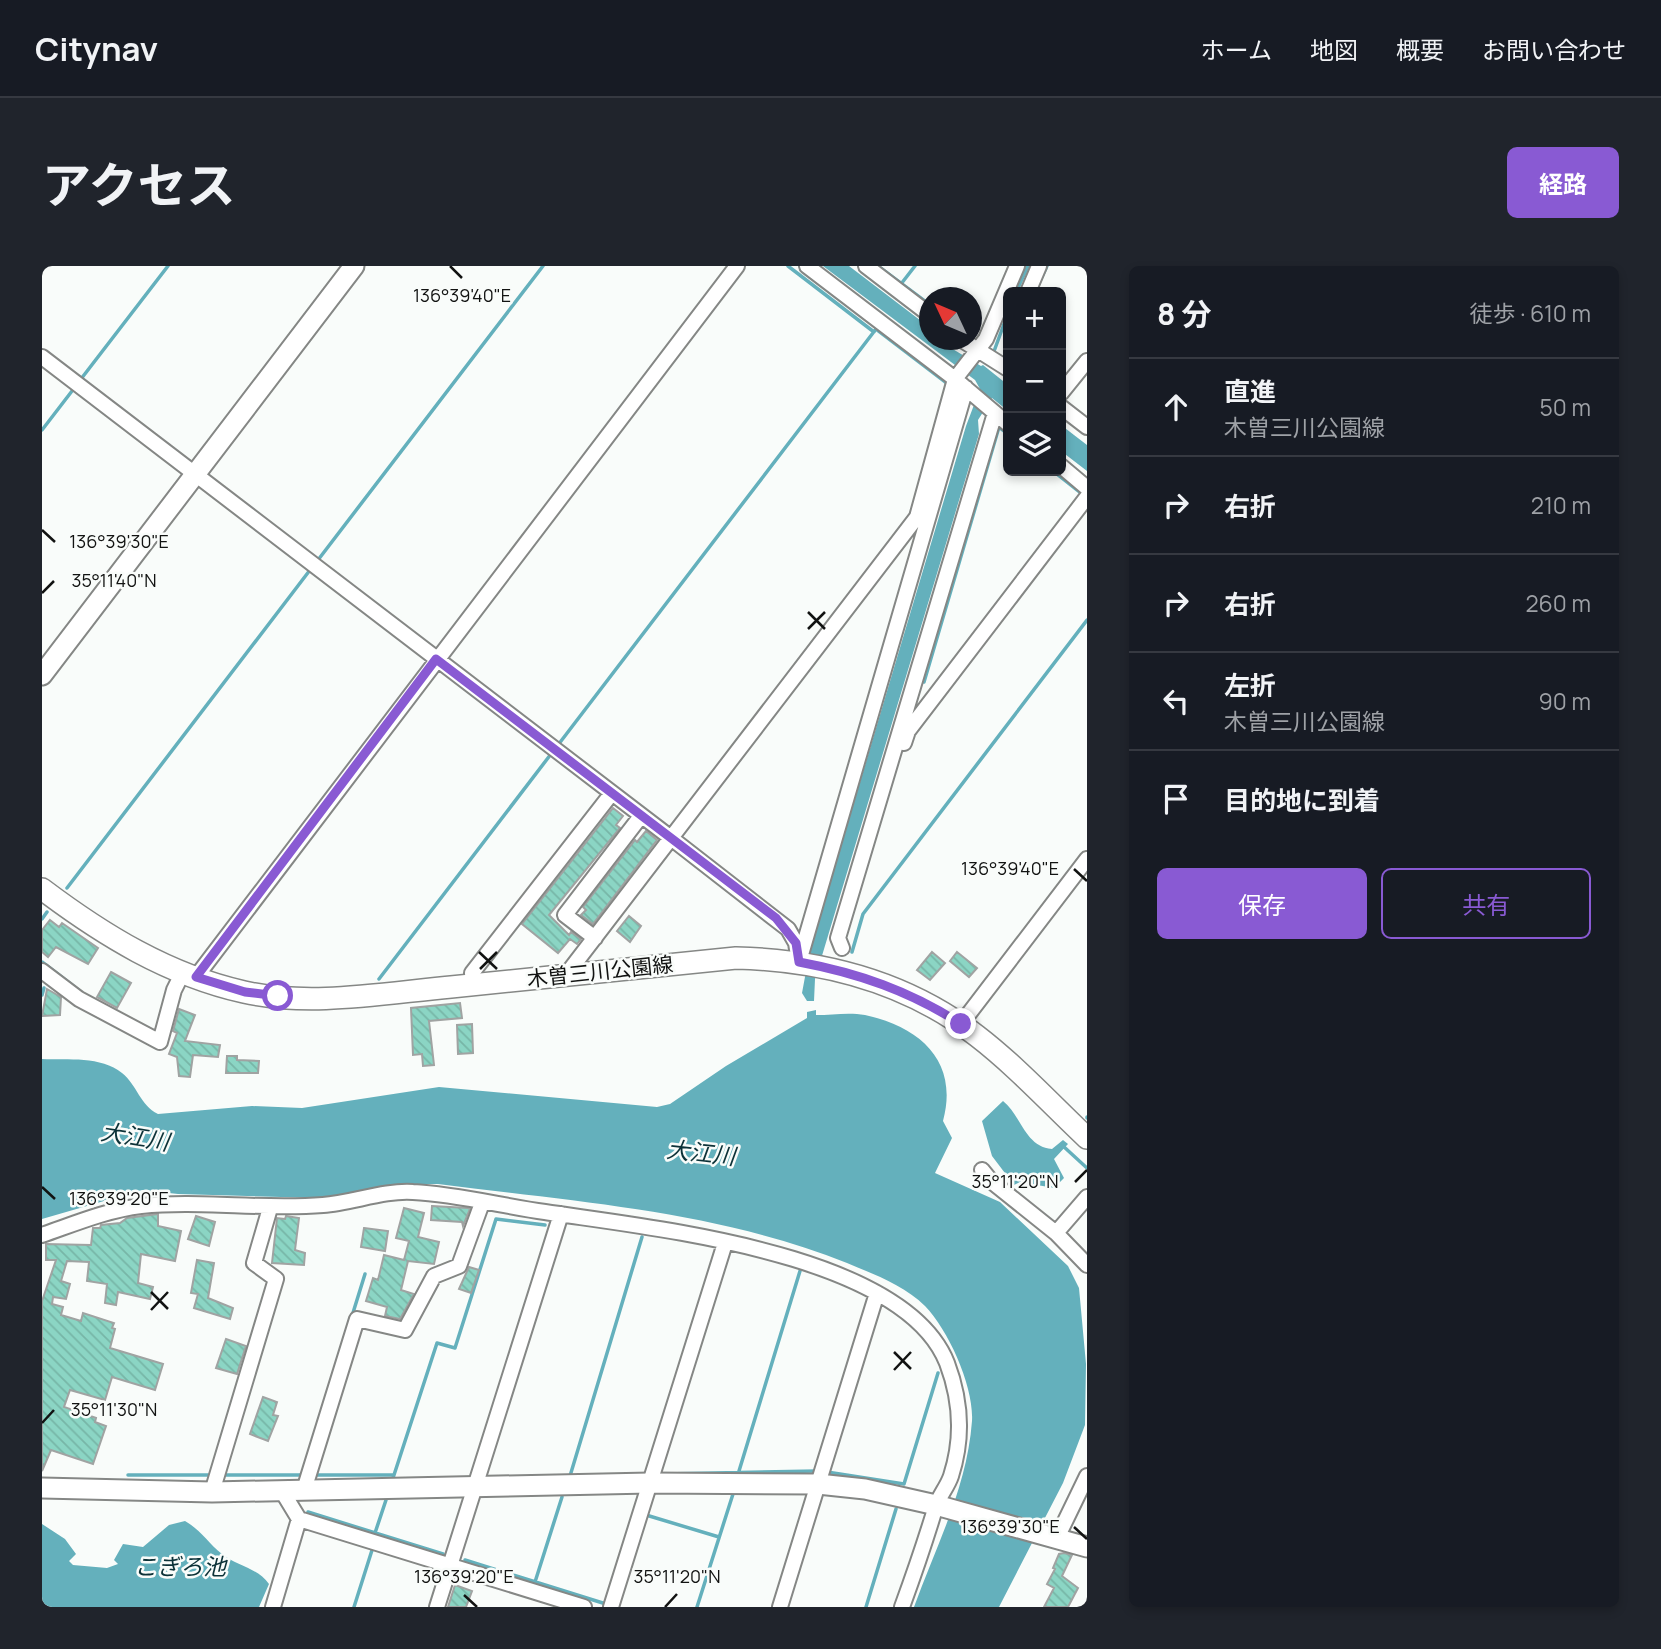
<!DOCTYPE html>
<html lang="ja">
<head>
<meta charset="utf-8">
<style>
	:root { --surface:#171b24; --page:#20242c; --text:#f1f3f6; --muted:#9ea1a6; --line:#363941; --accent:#895ad3 }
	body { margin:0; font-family:Manrope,"Noto Sans JP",sans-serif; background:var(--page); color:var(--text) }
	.controls { position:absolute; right:21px; top:21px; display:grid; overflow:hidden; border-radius:10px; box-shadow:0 4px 10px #0003 }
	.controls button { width:63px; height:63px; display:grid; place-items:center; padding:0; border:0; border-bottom:2px solid var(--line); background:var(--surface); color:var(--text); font:35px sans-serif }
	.compass { position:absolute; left:877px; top:21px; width:63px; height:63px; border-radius:50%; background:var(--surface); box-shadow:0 4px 10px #0003; rotate:314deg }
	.stop { position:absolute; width:21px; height:21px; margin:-16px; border:5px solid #895ad3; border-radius:50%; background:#fff }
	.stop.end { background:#895ad3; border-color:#fff; box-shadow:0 2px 7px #0008 }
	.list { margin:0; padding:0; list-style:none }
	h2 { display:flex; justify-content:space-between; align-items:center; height:91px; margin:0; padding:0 28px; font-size:30px }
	h2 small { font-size:23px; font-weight:400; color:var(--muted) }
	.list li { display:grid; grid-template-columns:46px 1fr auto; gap:21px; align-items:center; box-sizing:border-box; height:98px; padding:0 28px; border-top:2px solid var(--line) }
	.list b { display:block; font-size:26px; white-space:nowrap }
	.list p { margin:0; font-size:23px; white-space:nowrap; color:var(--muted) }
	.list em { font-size:23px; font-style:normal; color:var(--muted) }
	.actions { display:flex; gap:14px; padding:21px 28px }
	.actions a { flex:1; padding:16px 0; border:2px solid var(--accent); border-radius:10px; text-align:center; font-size:24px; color:var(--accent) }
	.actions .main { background:var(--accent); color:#fff }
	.icon { flex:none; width:38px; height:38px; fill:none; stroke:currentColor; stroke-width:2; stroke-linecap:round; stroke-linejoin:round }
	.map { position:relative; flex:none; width:1045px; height:1341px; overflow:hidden; border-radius:10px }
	header { display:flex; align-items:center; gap:42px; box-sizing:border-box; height:98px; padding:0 35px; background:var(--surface); border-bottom:2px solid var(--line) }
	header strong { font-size:33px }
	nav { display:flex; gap:38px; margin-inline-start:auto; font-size:24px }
	.intro { display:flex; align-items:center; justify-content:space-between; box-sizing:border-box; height:168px; padding:0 42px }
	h1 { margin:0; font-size:49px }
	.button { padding:18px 32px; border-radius:10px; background:var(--accent); color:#fff; font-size:24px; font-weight:700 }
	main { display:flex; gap:42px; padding:0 42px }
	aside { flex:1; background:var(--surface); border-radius:10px; box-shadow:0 4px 10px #0003 }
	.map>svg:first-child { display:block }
</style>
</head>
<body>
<header>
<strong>Citynav</strong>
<nav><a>ホーム</a><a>地図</a><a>概要</a><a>お問い合わせ</a></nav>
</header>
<div class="intro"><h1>アクセス</h1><a class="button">経路</a></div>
<main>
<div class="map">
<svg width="1045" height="1341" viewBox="0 0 1045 1341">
	<defs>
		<pattern id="building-back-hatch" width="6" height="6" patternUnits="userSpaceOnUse" patternTransform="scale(1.75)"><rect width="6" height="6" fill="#8bd5c4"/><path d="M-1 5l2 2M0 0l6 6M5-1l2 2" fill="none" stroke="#77b6a7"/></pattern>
	</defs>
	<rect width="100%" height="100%" fill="#f9fcfa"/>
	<path fill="#64b0bc" d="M781,0H807L887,61L888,74H903L910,78L909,82L939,100L941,99L966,119V145L950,132L936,154L937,168L773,713L772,735H765L760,727L768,684L924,160L938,123L933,114Z
		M1019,159L1045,179V205L1019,185Z
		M774,744V749C790,749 807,746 823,749C879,761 917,796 901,855L910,872L893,907L958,936L1026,1000L1037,1022L1044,1098L1043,1159L1021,1217L957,1341H872C894,1280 925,1222 930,1155C932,1121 907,1065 883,1040C862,1019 831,1008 805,997C676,945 533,936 396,918H368L275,932L136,928L100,924L0,953V793C26,794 59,790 80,807C95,819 98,839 116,848L210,840L260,842L397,821L615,841L628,838L684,800L765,752V746Z
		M961,835C979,849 983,881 1010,883L1021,874L1026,878L1012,893L1022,912L1012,922L978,916L972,919L950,890L940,855Z
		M143,1255C159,1264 166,1277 180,1288C195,1300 216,1302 227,1318L217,1341H0V1258L23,1273L34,1288L27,1295L31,1299L65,1302L76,1298L72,1294L81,1278L101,1281L127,1259Z"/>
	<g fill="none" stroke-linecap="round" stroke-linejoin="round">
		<path stroke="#64b0bc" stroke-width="3.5" d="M746,0L832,66
			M836,0L888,39
			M997,17L1005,0
			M859,18L873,0
			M974,26L986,0
			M951,88L966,47
			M39,113L126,0
			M0,164L30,125
			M1011,205L1040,228
			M276,294L501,0
			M882,416L957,161L966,168
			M516,479L834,63L906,118
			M25,622L268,304
			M0,653L5,646
			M810,686L821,648L1045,354
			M0,696L39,726
			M337,713L509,488
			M0,729L2,722
			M1045,852V851
			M1021,880L1045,902
			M310,1050L323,1008
			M697,1205L758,1005
			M785,1206L862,1218L896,1107
			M622,1208L775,1205
			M86,1209H166
			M180,1209H262
			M272,1209H352
			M528,1210L600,971
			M351,1212L395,1077L413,1082L454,953L503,959
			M266,1246L401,1288
			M604,1249L677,1271
			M333,1267L344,1234
			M423,1294L564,1338
			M493,1316L520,1231
			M312,1341L331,1281
			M655,1341L691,1228
			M824,1341L854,1243"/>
	</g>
	<path fill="url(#building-back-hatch)" stroke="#a0a3a2" stroke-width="2" d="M571,542L581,550L574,559L578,562L507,649L527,669L529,666L539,673L535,678L528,673L516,687L480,658Z
		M604,565L615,574L551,658L539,649L544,644L541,641L593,574L595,576Z
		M587,650L599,660L588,676L575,665Z
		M8,654L17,661L20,657L56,682L46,698L14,681L6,691L0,686V664Z
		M890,686L903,697L888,714L875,704Z
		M915,686L935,702L927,711L908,695Z
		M69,706L89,717L75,742L55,731Z
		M5,723L19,731L18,749L0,750Z
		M418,737L420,752L387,755L392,799L381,800L380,788L371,789L369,742Z
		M137,743L153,749L143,775L178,779L176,791L151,789L148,811L137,810L135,791L127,788L135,767L131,765Z
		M430,758L431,787L416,788L415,759Z
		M185,790H195V794L217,795L216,807H184Z
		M390,940L426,942L428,943L421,960L420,956L389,954Z
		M362,942L382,947L376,971L397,976L392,998L366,995L359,1024L372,1028L358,1053L343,1050L345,1041L324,1035L331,1012L336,1014L342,989L362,994L367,975L354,972Z
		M116,948V960L139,965L133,995L99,988L96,1017L111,1021L108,1033L76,1026L74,1039L63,1037L65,1018L45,1015L47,996L25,995L19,1015L28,1018L24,1033L11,1031L10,1038L21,1041L19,1049L39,1055L41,1047L72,1057L70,1062L73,1063L68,1082L121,1098L113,1124L70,1111L63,1134L28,1124L22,1141L54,1152L53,1156L64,1160L51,1198L9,1184L0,1205V1035L14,994H4V978L49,979L51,962H58L59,959L78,957L85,952Z
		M154,950L173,956L167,980L146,973Z
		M244,950L257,952L253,984L263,987L262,999L230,997L235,952L243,953Z
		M322,962L346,965L343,985L319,981Z
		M155,994L172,997L166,1032L191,1042L188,1053L152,1042L156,1028L149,1027Z
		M427,1001L437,1004L429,1027L417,1023Z
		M184,1073L204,1080L195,1108L174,1102Z
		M221,1131L235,1136L231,1149L236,1150L226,1175L208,1168Z
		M1022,1287L1030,1289L1020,1310L1036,1322L1026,1341H1002L1012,1322L1005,1318L1013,1303L1011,1302L1017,1288Z
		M413,1319L430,1325L424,1341H406Z"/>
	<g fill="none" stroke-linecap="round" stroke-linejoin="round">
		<g stroke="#858785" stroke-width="18">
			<path id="minor" d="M824,0L888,49
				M986,26L997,0
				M920,74L966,103
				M0,91L629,572L524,709
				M1019,127L1045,95
				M1019,141L1045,161
				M966,158L913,113L944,73L975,0
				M1019,200L1045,222
				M862,477L866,465L1045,231
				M553,672L523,649L599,550
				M800,682L796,672L953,147
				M758,692L924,122
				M757,696L754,677L746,663L629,572L875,251L913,113L765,0
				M0,705L37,733L118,776L132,724L141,706
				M154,711L695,0
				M431,718L430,707L570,527
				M919,758L1045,593
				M940,904L949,915L1014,967
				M1045,931L1014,967L1045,999
				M0,969C32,958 65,944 99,940C158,934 221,944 281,939C310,937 342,924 371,926C415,928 460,940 503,946C607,962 861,986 905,1097C919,1134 921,1173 909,1210C905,1222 896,1231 893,1243C883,1276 872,1308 860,1341
				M262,1224L315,1053L363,1064L392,1010L417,1000L440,937
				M240,1225L257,1253L542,1341
				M170,1226L234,1013L212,997L228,942
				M1015,1272L1045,1210
				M231,1341L257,1253
				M395,1341L519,948
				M569,1341L683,977
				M738,1341L835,1027"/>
		</g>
		<g stroke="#858785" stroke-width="23">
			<path id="tertiary" d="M0,409L312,0
				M0,1222L170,1226L608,1217L776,1218L823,1223L894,1239L1045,1281"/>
		</g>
		<g stroke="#858785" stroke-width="24">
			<path id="secondary" d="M0,623C61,669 126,709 202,726C269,741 342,727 409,721C504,711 599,702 694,692C781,694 865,716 935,770C974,800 1009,838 1045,872"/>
		</g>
		<use href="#minor" stroke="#fff" stroke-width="14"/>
		<use href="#tertiary" stroke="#fff" stroke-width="19"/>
		<use href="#secondary" stroke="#fff" stroke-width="21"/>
	</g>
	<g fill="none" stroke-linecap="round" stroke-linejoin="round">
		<path stroke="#895ad3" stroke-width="9" d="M236,730L203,726L154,711L394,393L734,652L754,677L757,696C816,707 868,725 919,758"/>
	</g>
	<path fill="none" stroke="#121312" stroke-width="2.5" d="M408,0L420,12M0,264L13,276M0,327L12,315M766,346L783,363M766,363L783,346M1032,603L1045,615M437,686L455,703M438,703L455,686M1033,916L1045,904M0,921L13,933M109,1026L126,1043M109,1044L126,1026M852,1086L869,1103M852,1104L869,1086M0,1157L12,1144M1032,1261L1045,1273M422,1329L435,1341M623,1341L635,1328"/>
	<g text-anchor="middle" stroke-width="5" stroke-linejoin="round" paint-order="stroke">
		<g font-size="21" fill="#121312" stroke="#f9fcfa">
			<text transform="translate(558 706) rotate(-6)" y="7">木曽三川公園線</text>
		</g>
		<g font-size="23" font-style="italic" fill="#0c3238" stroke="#f9fcfa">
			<text transform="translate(93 871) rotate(9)" y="8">大江川</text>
			<text transform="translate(659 887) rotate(6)" y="8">大江川</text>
			<text x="138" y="1309">こぎろ池</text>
		</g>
	</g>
	<g font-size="18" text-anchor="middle" fill="#121312" stroke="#f9fcfa" stroke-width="5" stroke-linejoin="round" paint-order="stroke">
		<text x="420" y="36">136°39'40"E</text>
		<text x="77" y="282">136°39'30"E</text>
		<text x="72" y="321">35°11'40"N</text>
		<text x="968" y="609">136°39'40"E</text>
		<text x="973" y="922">35°11'20"N</text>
		<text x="77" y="939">136°39'20"E</text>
		<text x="72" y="1150">35°11'30"N</text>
		<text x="968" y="1267">136°39'30"E</text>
		<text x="635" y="1317">35°11'20"N</text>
		<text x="422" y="1317">136°39'20"E</text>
	</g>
</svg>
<div class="controls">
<button>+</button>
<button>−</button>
<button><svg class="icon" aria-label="layers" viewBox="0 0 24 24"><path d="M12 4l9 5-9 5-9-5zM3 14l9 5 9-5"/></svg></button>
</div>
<svg class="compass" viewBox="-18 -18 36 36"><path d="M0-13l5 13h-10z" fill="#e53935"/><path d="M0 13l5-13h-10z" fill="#9ea1a6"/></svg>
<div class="stop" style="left:236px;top:730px"></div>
<div class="stop end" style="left:919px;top:758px"></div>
</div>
<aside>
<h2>8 分<small>徒歩 · 610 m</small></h2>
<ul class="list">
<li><svg class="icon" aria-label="ahead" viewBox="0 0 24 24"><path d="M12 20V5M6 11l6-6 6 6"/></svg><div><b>直進</b><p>木曽三川公園線</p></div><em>50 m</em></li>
<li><svg class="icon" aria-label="right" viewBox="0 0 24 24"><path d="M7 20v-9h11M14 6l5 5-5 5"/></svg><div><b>右折</b></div><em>210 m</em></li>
<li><svg class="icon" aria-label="right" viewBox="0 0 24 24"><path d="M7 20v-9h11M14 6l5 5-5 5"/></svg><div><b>右折</b></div><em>260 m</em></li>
<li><svg class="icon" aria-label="left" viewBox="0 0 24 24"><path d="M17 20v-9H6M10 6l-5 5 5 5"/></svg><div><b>左折</b><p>木曽三川公園線</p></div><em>90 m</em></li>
<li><svg class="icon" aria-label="arrive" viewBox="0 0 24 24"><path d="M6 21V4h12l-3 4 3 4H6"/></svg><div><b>目的地に到着</b></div></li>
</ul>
<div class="actions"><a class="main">保存</a><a>共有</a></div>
</aside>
</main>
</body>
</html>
